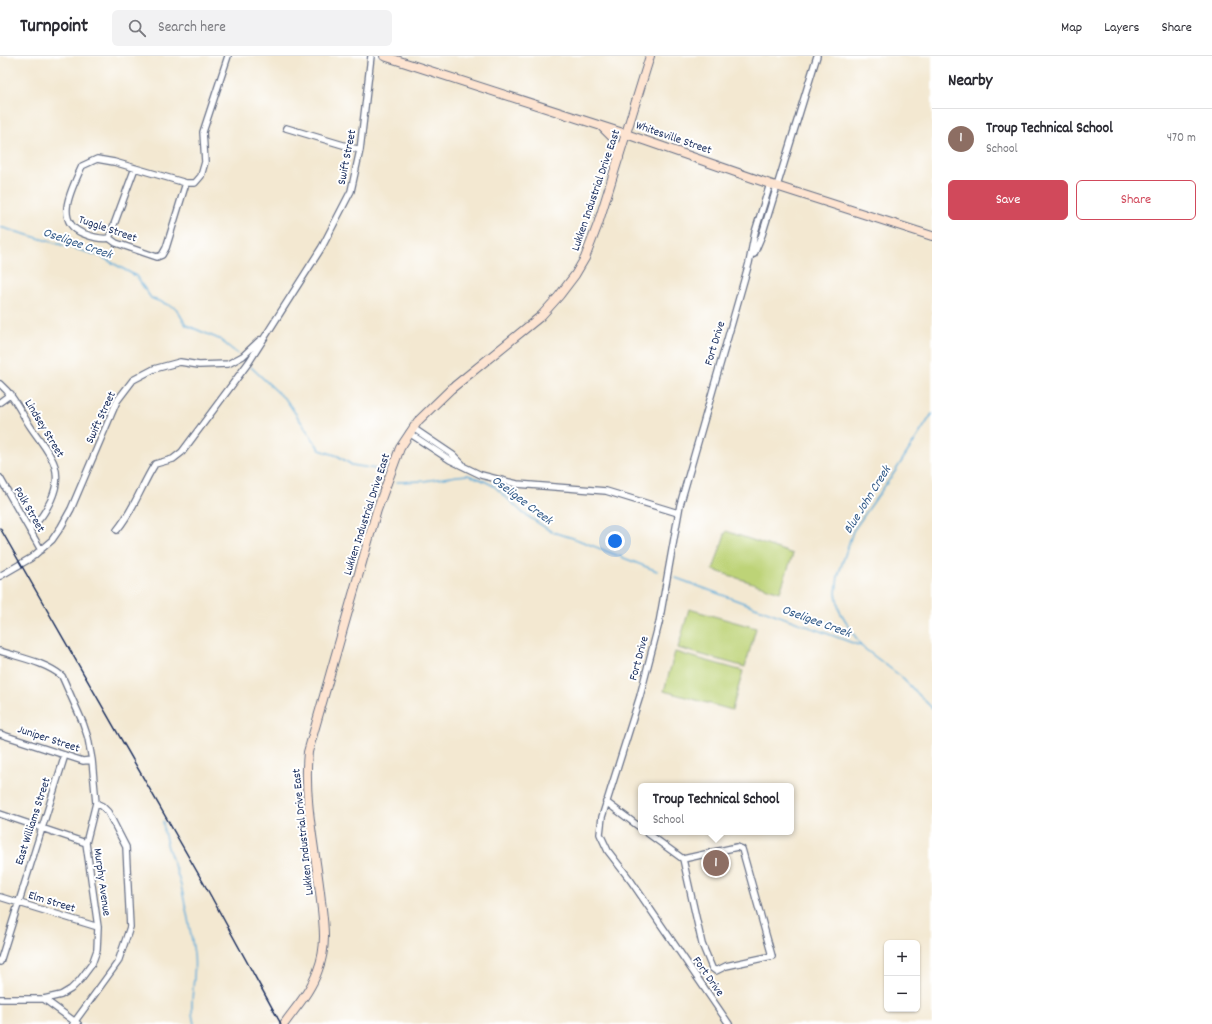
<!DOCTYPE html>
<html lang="en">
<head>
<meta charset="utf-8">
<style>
	:root { --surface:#fff; --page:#f2f2f3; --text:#2b2b33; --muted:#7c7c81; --line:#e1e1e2; --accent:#d1495b }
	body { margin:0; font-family:Dekko,sans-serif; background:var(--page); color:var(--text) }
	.controls { position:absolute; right:12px; bottom:12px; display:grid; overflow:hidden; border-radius:6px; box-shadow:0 1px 3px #0004 }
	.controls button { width:36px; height:36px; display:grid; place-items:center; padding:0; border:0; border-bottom:1px solid var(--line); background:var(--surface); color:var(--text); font:20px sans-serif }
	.you { position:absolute; left:615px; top:485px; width:14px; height:14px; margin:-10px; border:3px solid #fff; border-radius:50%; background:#1a73e8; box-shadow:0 0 0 6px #1a73e833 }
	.badge { display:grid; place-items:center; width:26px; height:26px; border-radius:50%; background:var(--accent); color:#fff; font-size:13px; font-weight:700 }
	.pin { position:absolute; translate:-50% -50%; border:2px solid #fff; box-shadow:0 1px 4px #0006 }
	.popup { position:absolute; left:638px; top:727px; width:156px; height:52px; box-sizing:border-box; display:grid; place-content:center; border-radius:6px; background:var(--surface); filter:drop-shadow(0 1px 3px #0005); font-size:13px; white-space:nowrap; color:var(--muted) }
	.popup b { font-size:15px; color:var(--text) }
	.popup::after { content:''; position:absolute; left:50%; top:100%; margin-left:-8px; border:8px solid transparent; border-top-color:var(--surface) }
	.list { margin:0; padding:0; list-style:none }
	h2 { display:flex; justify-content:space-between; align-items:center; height:52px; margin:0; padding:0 16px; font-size:17px }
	h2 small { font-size:13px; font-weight:400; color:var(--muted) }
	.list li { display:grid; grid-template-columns:26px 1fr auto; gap:12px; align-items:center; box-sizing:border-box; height:60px; padding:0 16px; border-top:1px solid var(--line) }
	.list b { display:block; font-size:15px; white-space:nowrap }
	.list p { margin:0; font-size:13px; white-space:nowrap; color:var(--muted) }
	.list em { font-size:13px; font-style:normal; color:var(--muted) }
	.actions { display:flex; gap:8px; padding:12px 16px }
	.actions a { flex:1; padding:9px 0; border:1px solid var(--accent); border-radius:6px; text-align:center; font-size:14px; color:var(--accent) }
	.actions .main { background:var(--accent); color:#fff }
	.icon { flex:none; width:22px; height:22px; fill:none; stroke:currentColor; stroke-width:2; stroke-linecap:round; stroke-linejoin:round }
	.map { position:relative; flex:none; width:932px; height:968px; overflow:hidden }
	header { display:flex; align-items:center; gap:24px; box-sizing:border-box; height:56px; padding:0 20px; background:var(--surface); border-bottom:1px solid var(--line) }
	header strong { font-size:19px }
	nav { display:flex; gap:22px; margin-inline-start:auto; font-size:14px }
	.search { width:280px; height:36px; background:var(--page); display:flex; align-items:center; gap:10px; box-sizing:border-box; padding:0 14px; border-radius:6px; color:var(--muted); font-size:15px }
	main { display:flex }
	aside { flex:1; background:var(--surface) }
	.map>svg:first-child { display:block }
</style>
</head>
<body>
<header>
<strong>Turnpoint</strong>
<div class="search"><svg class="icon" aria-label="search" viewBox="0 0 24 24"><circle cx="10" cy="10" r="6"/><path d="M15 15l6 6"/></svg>Search here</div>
<nav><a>Map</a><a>Layers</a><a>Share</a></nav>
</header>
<main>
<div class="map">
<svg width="932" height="968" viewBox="0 0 932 968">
	<rect width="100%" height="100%" fill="#fff"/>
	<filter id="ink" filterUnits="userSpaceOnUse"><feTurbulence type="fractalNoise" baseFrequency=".025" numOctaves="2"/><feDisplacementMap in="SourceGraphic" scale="8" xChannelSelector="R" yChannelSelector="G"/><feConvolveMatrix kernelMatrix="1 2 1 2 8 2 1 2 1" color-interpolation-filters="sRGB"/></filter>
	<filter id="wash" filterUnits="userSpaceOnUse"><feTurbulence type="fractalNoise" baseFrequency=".012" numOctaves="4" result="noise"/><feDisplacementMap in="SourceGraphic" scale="16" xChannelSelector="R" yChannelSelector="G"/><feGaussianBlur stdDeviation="0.9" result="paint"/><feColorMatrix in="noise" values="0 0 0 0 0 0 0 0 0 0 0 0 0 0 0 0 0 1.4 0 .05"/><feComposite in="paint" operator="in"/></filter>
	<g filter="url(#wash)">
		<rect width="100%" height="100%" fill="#f3e8d1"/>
		<path fill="#bdd377" stroke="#6c816a" d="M726,475L793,498L780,536L713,514Z
			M689,553L756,572L745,611L678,592Z
			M675,596L743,615L732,654L664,635Z"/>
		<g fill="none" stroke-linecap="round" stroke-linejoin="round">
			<path stroke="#60acd9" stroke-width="1.5" d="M0,171L100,200L136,220L151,242L176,252L186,269L219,283L238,298
				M251,311L287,345L320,394L338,400L352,409L376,413
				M932,358L896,414L853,475L838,520L836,537L839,554L861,590L899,619L932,652
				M397,426L424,425L457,420L468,419L482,424L494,430L523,457L552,476L573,482L657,515
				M676,522L861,590
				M163,765C164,789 175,807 181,830C186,852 191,876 194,898C197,921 188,947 194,968"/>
		</g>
	</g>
	<g filter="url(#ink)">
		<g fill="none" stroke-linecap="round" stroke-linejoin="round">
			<g stroke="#677086" stroke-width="8">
				<path id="minor" d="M286,72L360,94
					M186,127L166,192L162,199L157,201L116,187L109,182C100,184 90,180 82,177C53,164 73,131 82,110L97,103L114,106L186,127H195L201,120L205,106L203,76L228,0
					M109,182L135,112
					M754,198L762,179L817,0
					M0,328C14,340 20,355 30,370C48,397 66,411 51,444C45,456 40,465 29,473
					M0,346L11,338
					M413,372L453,399L462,408
					M409,377L450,404L481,419L517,428L606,435L678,457
					M0,422L41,494
					M117,474C134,454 141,430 155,408L173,403L182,396L249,306L322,191L351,135L360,94L371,0
					M0,520L31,502L52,484L61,471L71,453L117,345L133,324L154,313L180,306L199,309L228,308L243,300L260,284
					M0,595C21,602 45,606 62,620L83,667L88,682L92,704L96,747L86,787L98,871L97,894L92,908L80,924L71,933L61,939L44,943H0
					M0,678L83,705L92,704
					M606,746L641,772
					M0,758L86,787
					M646,776L683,803L702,888L712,912L716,915L726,910L772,900L742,793L737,791L683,803
					M0,841L98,871
					M0,906L65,699
					M44,943L78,968
					M73,968L118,906L130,871L126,791L108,756L102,750L96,747
					M729,968L631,825L608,795L600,778L602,761L640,640L659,567L680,449L749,207L755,176L770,128"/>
			</g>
			<g stroke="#677086" stroke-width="10">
				<path id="secondary" d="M384,0L626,78L770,128L932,180
					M602,71L613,82L619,102
					M284,968C296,951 311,935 318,914C327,891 324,869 321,845C316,796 303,745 308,696L377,454L400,392L418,365L451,333L541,260L559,240L575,219L585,202L598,168L650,0"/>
			</g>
			<use href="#minor" stroke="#fff" stroke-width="5.5"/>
			<use href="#secondary" stroke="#fde4d1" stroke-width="8"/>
			<path stroke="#1b2f5e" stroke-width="1.5" d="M0,472L207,833L281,968"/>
		</g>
	</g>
	<g text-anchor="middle" stroke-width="4" stroke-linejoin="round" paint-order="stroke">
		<g font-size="12" fill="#1b2f5e" stroke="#fff">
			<text transform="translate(674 81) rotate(19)" y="4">Whitesville Street</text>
			<text transform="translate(346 101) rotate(-79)" y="4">Swift Street</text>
			<text transform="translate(595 134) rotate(-71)" y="4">Lukken Industrial Drive East</text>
			<text transform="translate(108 172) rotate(19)" y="4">Tuggle Street</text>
			<text transform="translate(714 287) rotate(-73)" y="4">Fort Drive</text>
			<text transform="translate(100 361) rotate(-65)" y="4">Swift Street</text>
			<text transform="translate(45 372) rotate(59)" y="4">Lindsey Street</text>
			<text transform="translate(30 453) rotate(60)" y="4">Polk Street</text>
			<text transform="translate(366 458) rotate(-72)" y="4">Lukken Industrial Drive East</text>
			<text transform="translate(638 602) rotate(-75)" y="4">Fort Drive</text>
			<text transform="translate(49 682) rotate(18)" y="4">Juniper Street</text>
			<text transform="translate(32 765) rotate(-72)" y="4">East Williams Street</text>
			<text transform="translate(302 776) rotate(-96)" y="4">Lukken Industrial Drive East</text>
			<text transform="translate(103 826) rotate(82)" y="4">Murphy Avenue</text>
			<text transform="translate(52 845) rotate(17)" y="4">Elm Street</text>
			<text transform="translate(709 920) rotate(55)" y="4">Fort Drive</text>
		</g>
		<g font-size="13" font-style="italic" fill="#335b89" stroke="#fff">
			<text transform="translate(78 186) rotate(19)" y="5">Oseligee Creek</text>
			<text transform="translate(523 443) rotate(37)" y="5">Oseligee Creek</text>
			<text transform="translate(866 443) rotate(-58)" y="5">Blue John Creek</text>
			<text transform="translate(817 564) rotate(20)" y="5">Oseligee Creek</text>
		</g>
	</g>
</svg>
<div class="controls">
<button>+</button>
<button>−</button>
</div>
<div class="you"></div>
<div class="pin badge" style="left:716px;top:807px;background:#8d6e63">1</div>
<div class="popup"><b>Troup Technical School</b>School</div>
</div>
<aside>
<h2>Nearby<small></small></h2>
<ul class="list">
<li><span class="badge" style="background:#8d6e63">1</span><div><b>Troup Technical School</b><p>School</p></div><em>470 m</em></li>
</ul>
<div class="actions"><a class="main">Save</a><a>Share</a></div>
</aside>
</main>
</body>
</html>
